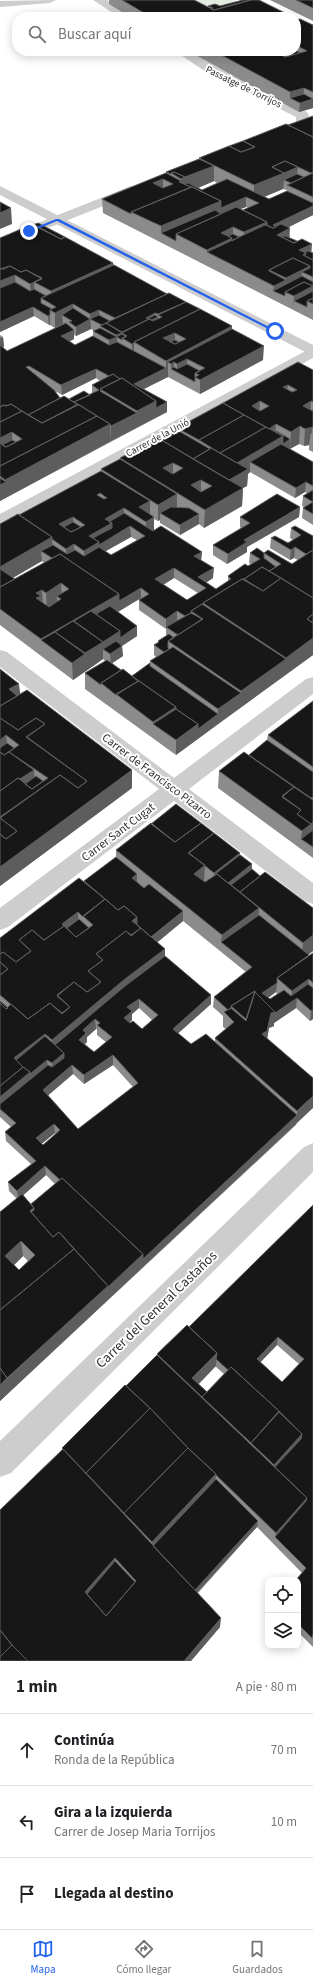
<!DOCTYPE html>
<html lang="es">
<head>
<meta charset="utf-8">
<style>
	:root { --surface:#fff; --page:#f2f2f2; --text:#202124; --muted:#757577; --line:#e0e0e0; --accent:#2563eb }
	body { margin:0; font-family:"Source Sans 3",sans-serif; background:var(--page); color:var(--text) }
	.controls { position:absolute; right:12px; bottom:12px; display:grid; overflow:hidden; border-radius:8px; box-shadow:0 2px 10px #0003 }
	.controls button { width:36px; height:36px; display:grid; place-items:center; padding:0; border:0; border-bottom:1px solid var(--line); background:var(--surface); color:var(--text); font:20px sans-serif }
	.stop { position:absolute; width:12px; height:12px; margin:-9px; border:3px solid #2563eb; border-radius:50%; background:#fff }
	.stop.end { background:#2563eb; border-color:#fff; box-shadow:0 1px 4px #0008 }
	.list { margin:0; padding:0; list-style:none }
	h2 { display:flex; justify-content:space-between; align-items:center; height:52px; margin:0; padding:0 16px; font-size:17px }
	h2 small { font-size:13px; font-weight:400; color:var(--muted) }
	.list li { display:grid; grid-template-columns:26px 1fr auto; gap:12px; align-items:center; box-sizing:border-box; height:72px; padding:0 16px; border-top:1px solid var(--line) }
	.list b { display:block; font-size:15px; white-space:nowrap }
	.list p { margin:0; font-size:13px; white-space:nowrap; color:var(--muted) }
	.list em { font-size:13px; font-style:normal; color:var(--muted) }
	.icon { flex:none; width:22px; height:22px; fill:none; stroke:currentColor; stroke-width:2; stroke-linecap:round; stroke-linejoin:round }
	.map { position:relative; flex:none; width:313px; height:1661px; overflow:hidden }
	.search { position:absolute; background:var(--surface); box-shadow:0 2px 10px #0003; left:12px; right:12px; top:12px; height:44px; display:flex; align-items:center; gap:10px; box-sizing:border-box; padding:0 14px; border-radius:16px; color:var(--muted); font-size:15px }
	.sheet { height:268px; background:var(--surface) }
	nav { display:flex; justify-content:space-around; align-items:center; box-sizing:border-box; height:56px; border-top:1px solid var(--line); background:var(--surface); font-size:11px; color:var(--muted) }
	nav a { display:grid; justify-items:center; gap:2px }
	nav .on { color:var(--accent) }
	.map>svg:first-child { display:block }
</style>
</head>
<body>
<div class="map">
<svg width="313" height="1661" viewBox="0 0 313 1661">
	<rect width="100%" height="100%" fill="#fff"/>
	<path fill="#e4ecdf" d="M169,0H234L248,7L220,14Z"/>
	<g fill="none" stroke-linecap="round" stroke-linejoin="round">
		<path fill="#cdcdcd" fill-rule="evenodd" d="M93,0H107L133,17H119Z
			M175,51H189L211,64L307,112L309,115L306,125H298L296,122V117L203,70Z"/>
		<path fill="#cdcdcd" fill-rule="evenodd" d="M56,0L50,3L0,7V1Z
			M131,186L136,187L138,190L136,193L0,247V238Z
			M313,347V358L6,525L0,526V514Z
			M0,650L7,652L174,778L306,679L313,677V694L189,789L313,883V904L305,901L174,801L8,927L0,930V908L159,789L0,667Z
			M313,1143V1172L11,1473L0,1477V1441L304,1147Z"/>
		<path fill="#cdcdcd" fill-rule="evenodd" d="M0,186L313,345V356L0,195Z"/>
	</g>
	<path fill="#8b8b8b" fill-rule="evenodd" d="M109,0H194L208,7V6H220L293,17H130L109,4Z
		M270,0H313V21Z
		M296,18L313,25V108L299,112L188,51H296Z
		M313,116V215L288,227L290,238L313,253V320L103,213L102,199L166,173V172L288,125ZM214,181L217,183L202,190L198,188ZM283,189L287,190V191L269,199L264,197ZM246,207L249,208L243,210L240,209Z
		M0,238L113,263L114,265L167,294L186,302L232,326V329L263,360L200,394L168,377L143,389L167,402V412L0,501V335L3,337L4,347H2L7,351L63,325V324L55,328L50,325H49L34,316L0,332ZM91,329L94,331H93V336L75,345L70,341L74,339V335L76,336ZM96,378L100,381L92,385V393L90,395L69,399L60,398L55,391L62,395Z
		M313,370V452L309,450V445L304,446L299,444L289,449L313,462V525L302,518L303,508L304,507L302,506L303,496L307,493L305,492L295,498L250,472L248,474L247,486L243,488L242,506L204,528L199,524L180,535L160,523V520L158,521L154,519V531L202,552L201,560L213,578L206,583L216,589L228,582V576L251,564L249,563L250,553H264L292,564L298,560L294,558L290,560L270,548L271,538L288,543L293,540L290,538L291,528L313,536V655L176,755L85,689V673L105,661L103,659L73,680L0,625V524L19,515L101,471V469L177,430V428ZM131,537L137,540L111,555L105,551ZM42,561L44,563L15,579L13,578ZM174,578L198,593L187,600L163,585ZM141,598L139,600V610L166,629V636L158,641V642L154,645V655L156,657L150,661V663L132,676L121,670L112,663L123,656L122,646L137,636L118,612Z
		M300,507L299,517L247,547V552L227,564L213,555V545L241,528L240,527V517Z
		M0,669L20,694L132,788L0,886Z
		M313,701V858L218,788L219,771L249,755L267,740L268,735Z
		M214,833L252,864V869L260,876L313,908V951L308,955H309L313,953V1019L310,1021L296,1008L274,1023V1026L269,1028L267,1039L313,1078L296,1125L0,1401V1212L17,1199L9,1191L8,1182L31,1164L6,1141L5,1132L11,1127L0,1117V938L84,881L116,857V850ZM183,921L246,972L214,997L213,1007L223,1016V1027L226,1029L215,1038V1043L191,1044L178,1033L211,1004V995L165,956L157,942ZM276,992L277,994L270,999L268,998ZM139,1008L152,1020L142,1029L129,1023L132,1020V1014ZM96,1029H97V1035L106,1042L94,1052L85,1044L87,1042V1037ZM113,1065L133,1087L78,1129L48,1095L73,1074L84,1084ZM55,1133L56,1134L43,1145L42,1143ZM46,1175L55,1184L31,1204L23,1195ZM23,1256L28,1261L19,1270L14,1265Z
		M313,1205V1647L298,1632V1580L302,1573L257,1527L198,1593L220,1627L191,1661H0L63,1449L62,1448L157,1355V1354L189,1327ZM277,1345L299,1364L282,1382L260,1362ZM215,1366L224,1374L207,1392L198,1384Z"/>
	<path fill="#5d5d5d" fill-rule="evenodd" d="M304,88L303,102L313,99V108L299,112L300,103L290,98V92Z
		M214,166V181L193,190L179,182L181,181V179Z
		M298,167L296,183L284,180L283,189L254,201V185Z
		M163,179V193L153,183Z
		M246,197V207L221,217L176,234L161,233V243V226L221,201Z
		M313,206V215L281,231L290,228L289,242L277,239L273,225Z
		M11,208L12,224L0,229V213Z
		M267,222V230L265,229L264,239L221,259L207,252V250L224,242L221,240V233L233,227V244H231V245L244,239V232Z
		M312,244L311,258L305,261L294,247Z
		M113,263L114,279L51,298V291Z
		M10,266L15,275L16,291L0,298V269Z
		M310,266L309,275L302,272L301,286L286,292V278Z
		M286,280V292L273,291L274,286Z
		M34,282L35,298L31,300L30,284Z
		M313,286L312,300L294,301L293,310L294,296Z
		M169,295L175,333V350L135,343H134V359L132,360V344L127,336L122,333V340L117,337V351L109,355V340L117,337L116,335ZM155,313L162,317L158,325V317L155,318Z
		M73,304L74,318L62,315L63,324L55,328V313Z
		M33,307L34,316L0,332V322Z
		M99,310L100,324L90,319L91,329L90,314Z
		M50,315V325H49L48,316Z
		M90,319L91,329L76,336V327Z
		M232,326V343L187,359V373L177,372V364L174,362V371L171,369V364L168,362V377L136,393L134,384L166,368V361Z
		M74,330V339L61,346V336Z
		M3,337L4,347L0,348V338Z
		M264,346L263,360L200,394V380Z
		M96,369V378L62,395L61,385Z
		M288,385L286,402L283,387Z
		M156,401L167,402V412L111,441V426L137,413V411Z
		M260,401L259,418L252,406Z
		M311,401L310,418L303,406Z
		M0,414L12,432L13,450H0Z
		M110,424L111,441L0,501V485L6,482L5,480Z
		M276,424L275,440L269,429Z
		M300,426L299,444L290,449L291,432Z
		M312,427V433H311L309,445L304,446L305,429Z
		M283,436L282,454L250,462V472L248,474L247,486L243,488L242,506L204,528L205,510L228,480L237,463Z
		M290,439V449L282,454L283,444Z
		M173,463V480L163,468Z
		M201,480V497L191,485Z
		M306,482L305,492L295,498L296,488Z
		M177,494V511L160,513V520L158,521V505Z
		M150,501V516L139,507Z
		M300,507L299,517L247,547V552L227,564L228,554L244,540Z
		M124,508V523L130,526L131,537L99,555L84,566V551L89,536L105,519Z
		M199,514V524L180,535V525Z
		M73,517L74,532L68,535L59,524Z
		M154,517V532L146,537V522Z
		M52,537L53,555L41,551L42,561L0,585V567Z
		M74,544L75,560L67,564L66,549Z
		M295,547L294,558L290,560L291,550Z
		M202,552L201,562L194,556Z
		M174,568V578L155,590V579Z
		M214,568L213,578L202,585L198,577Z
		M61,583L62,601L57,596V604L47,610L46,593Z
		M141,588V598L99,623L55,632L119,594Z
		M42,590L43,608L36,598V593Z
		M177,611V621L166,627V629V619Z
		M137,626V636L122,646L123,656L111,664L110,654L103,649V659L86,671L85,653L120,631V647V638Z
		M313,638V655L218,724V709L241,693V691Z
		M85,654L86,671L73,680L72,663Z
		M19,684L21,701L9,689Z
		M176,707V724H153V739V722Z
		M218,714V724L176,755V740L198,724Z
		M6,735L8,753L0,759V740Z
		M34,770L35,787L28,792L20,779Z
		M132,770V788L0,886V867Z
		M313,822V838L301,839L302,831Z
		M240,853L239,870L214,875V873Z
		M252,864L251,879L232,894L226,884Z
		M205,865L204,882L194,874Z
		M137,874V884L132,878Z
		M259,908L258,925L221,942L222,935Z
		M183,911V921L147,951V941Z
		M78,912L79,929L69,937L62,924Z
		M137,917V931L132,921Z
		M313,935V951L301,960L303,943Z
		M165,949V966L95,1019L96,1029L87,1037V1042L79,1049L53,1047L52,1040L125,979Z
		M309,979L307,994L297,998L296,1008L274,1023V1026L269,1028L266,1045L262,1034L271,1013L291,1002L292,991Z
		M277,983L276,992L261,1003L262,993Z
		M211,995V1004L173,1038V1029Z
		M139,999V1008L132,1014V1020L124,1028V1018L127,1007Z
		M313,1010V1019L310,1021L311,1011Z
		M45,1034L46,1051L30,1072L47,1060L49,1074L0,1109V1086L14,1058Z
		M64,1053L65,1067L53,1077L52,1063Z
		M113,1055V1065L84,1084V1075Z
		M72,1065L73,1074L44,1099L43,1090Z
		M313,1096V1108L143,1267V1259L297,1115V1111Z
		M54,1124L55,1133L38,1147L36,1138Z
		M45,1166L46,1175L18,1200L17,1191Z
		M21,1241L23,1256L8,1271L5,1256Z
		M143,1254V1267L0,1401V1385L108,1286Z
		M278,1337L277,1345L256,1367L257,1359Z
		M217,1353L216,1366L194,1389L192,1378Z
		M302,1434L300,1447L273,1470L274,1465Z
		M216,1474L215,1486L153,1547L152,1542Z
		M307,1498L305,1508L275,1537L276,1533Z
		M258,1521L257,1527L193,1597L194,1591Z
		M115,1558L116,1568L89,1599L85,1592Z
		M221,1618L220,1627L191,1661H184Z"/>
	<path fill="#171717" stroke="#5d5d5d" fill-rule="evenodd" d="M122,0H194L214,10L251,0H259L293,17H230L228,16L226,17H151Z
		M243,0H251L214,10L211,9L213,8L208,6L215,4L220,6Z
		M296,0H313V8Z
		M300,19L313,25V92L304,88L290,92L214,51H273L285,57L307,51L296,45V20Z
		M273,51H296L300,53L285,57Z
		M304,94L313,99L300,103L290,98Z
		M313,116V137L288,125Z
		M286,124L313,137V172L311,173L285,161L272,167L284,173L254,185L199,158L229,146L241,152L255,147L243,141Z
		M243,141L255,147L241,152L229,146Z
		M199,159L214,166L185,177L174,172L171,174L166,172Z
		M285,161L298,167L284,173L272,167Z
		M174,172L185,177L181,179L171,173Z
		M166,173L181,181L179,182L191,187L131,212V214L102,199ZM163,179L173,184L163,188L153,183Z
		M313,173V197L287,185Z
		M297,174L304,177L291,183L284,180Z
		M227,179L269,199L287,191L313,203V206L273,225L276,227L273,228L267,225V222L243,210L259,203L246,197L221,208V201L192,187H191L184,184L188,183L202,190Z
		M192,187L221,201L161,226L131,212Z
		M0,202L11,208L0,213Z
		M236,207L267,222L244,232L233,227L221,233L232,238L207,250L176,234Z
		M215,210L221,214L176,234V241L161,233Z
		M38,223L65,237L61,239L33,225Z
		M33,224L61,239L65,237L113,263L51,291L34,282L42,278L26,270L21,272L10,266L0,269V238Z
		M281,224L290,228L277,235L294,243L302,239L312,244L299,250L306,253L303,255L313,260V277L302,272L310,268V266L293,258L269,270V271L286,280L274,286L207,252L265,225L273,228Z
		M233,234L239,237L232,241V238L228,236Z
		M285,236L297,241L294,243L282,237Z
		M308,251L313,253V260L305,256L306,253H304Z
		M293,258L310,266L286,278L269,270Z
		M114,265L167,294L115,318L99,310L90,314L73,304L55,313L50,310L56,307L41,298Z
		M10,266L21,272L26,270L42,279L30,284L15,275L0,281V269H4Z
		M302,276L313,282V286L304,282L285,292V296L273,291Z
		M15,282L30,291L34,289L46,296L41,298V303L52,309L50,310V315L48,316L33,307L0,322V288Z
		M304,282L313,286L294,296L285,292Z
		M313,287V298L307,301V307L294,301L313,291Z
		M169,293L186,302L158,314L155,313L146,318L149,319L122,332L106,323Z
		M313,298V304L307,301Z
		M186,302L200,309L134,342V343L132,344L122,338L127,336L122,333L149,319L153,321L162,317L158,315Z
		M73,308L90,319L76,327L69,322L72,321L62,315Z
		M200,309L232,326L166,361L134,342ZM175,333L186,339L175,344L163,338Z
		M99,315L110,321L102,325L90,319Z
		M155,315L158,317L151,320L148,319Z
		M66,323L74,330L61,336L75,345L93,336L109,345L117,342L166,368L134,384L167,402L156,408V401L122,378L120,379L113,374L109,376L96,369L61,385L29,366L26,367L54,390L60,398L28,415L11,404L6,406L4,405L0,407V345L7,351Z
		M106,323L122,333L116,335L100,326Z
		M100,328L117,337L109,340L93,331Z
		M232,329L264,346L200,380L195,377L199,375L195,373L205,368L187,359L177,364L174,362L171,364L168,362Z
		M122,334L126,337L122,338V340L117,337Z
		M175,340L179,342L175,344L170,342Z
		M298,362L313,370V402L311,401L303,406L313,411V427L305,429L300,426L291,432L276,424L269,429L223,403ZM288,385L297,390L292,392L283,387ZM260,401L269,406L260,411L252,406Z
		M187,364L200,371L195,373V382L171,369L174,367L177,369Z
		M113,374L120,379L100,389L102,390L100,391L137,413L111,426L110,424L74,402L99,390L92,385Z
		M122,378L156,401L137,411L100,389Z
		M84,391L90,395L74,402L69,399Z
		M64,396L78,405L42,423L28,415Z
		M223,403L244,415L199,440L177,428Z
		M11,404L22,411L0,422V407L4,405L6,406Z
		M78,404L97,416L0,466V443L6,447L22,439L12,432L0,438V422L22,411L42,423Z
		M244,415L266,427L220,453L199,440Z
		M97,416L110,424L5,480L0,476V466Z
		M266,427L283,436L237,463L220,453Z
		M177,430L210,449L193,459L160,439Z
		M276,431L290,439L283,444V436L275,432Z
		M158,438L243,488L205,510L120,458ZM173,463L183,468L173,474L163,468ZM201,480L212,486L201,492L191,485Z
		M12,440L16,442L6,447L2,445Z
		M281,444L313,462V486L306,482L296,488L250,462Z
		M211,448L248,469L229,480L193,459Z
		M120,459L177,494L158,505L101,469Z
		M101,471L150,501L139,507L154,517L146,522L124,508L105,519L112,523L89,536L99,542L84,551L74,544L66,549L52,539V537L19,515ZM100,493L107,498L104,499L97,495ZM73,517L85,525L71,532L59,524Z
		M0,478L6,482L0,485Z
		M313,490V514L303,508L313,502L303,496Z
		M277,494L300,507L244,540L247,542L228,554L213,545L250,523L240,517Z
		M171,507L189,508L199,514L180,525L160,513Z
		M124,513L153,531L161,526L202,552L194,556L214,568L198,577L216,589L231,579L228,576L245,564L248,566L260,559L250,553L257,548L264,553V558L276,567L269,571L262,567L244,579H242L203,603V604H202L191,611V613L185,616L177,611L166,619L139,600L149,594L141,588L119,601V594L60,554L52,558L41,551L53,545L67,554L75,550L84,556L99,547L111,555L145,536L130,526L99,545V542L93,538L112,528V523L109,522ZM174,568L206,588L187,600L155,579Z
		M18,514L52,537L0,567V524Z
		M73,522L81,527L71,532L64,527Z
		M295,526L313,536V550L306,554L295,547L291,550L271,538L275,536L288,543L301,535L291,528Z
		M268,550L292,564L313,550V598L269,571L281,564L264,553Z
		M60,554L119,594L41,639L0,609V587ZM61,583L69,589L57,596L61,599L49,607L36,598L41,596L36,593L42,590L46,593Z
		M262,567L281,578L263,591L244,579Z
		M0,569L15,579L0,587Z
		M281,578L313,598V614L307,619L313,623V638L286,658L203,603L242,579L263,591Z
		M202,604L286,659L241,691L168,641L203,619L191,611Z
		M110,606L137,626L120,638V631L96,614Z
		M91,611L120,631L103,642L74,621Z
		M191,613L202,619L178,635L166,627Z
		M313,614V623L307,619Z
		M73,621L103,642L85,653L55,632Z
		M55,632L85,654L72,663L41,640Z
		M169,634L174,638L168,641V648L169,649L164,652L154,645L159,642L158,641Z
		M116,641L122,646L110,654L103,649Z
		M173,647L241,693L218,709L150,661Z
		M107,660L121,670L101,683V685L85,673Z
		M150,663V666L218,714L198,729V724L176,709V707L132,676Z
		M0,669L19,684L9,689L17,696L0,706Z
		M123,669L138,681L116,695L101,683Z
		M139,681L176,707L153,722L116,694Z
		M27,690L132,770L0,867V834L6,839L17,831L0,818L60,775L78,788L87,781L27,737L45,724L36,718L18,730L0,718V706Z
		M313,701V767L268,735Z
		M176,709L198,724L176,740L153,724Z
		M0,718L18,730L36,718L45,724L26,737L87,781L78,788L60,775L0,817V791L18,778L32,789L48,778L9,752L19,745L6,735L0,740Z
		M267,740L313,772V797L311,798L249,755Z
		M7,743L14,748L4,755L0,752V748Z
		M0,752L4,755L9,752L34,770L20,779L18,778L0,791Z
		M244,752L294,787L282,797L301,810L297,814L311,824L302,831L219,771Z
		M36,776L43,781L32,789L25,784Z
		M294,787L313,800V822L311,824L297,814L301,810L282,796Z
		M176,804L201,823L175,842L151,824Z
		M0,818L17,831L6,839L0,834Z
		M151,823L175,842L201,823L214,833L188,853L205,865L194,874L205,882L217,874L259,908L222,935L116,850Z
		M313,830V847L301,839Z
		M214,833L240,853L214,873L189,853Z
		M240,855L252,864L228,883L217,874L215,875H214Z
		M116,857L137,874L132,878L144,888L149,884L183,911L151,937L137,925V917L124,906L118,910L84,881Z
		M252,869L260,876L240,892L231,885Z
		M265,872L313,908V935L303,943L240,892Z
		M79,878L105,899L83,917L78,912L62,924L64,926L44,940L32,930L19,940L31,951L16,962L3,952L0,954V938Z
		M105,899L118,910L124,906L137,917L132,921L141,928L131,935L126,931L96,954L103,960L88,971L101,982L87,992L74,982L57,995L70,1007L62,1013L50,1003L28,1019L0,995V975L8,969L0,962V954L3,952L16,962L31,951L19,940L32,930L44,940L64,926L76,937L93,925L83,916Z
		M259,915L309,955L277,978V983L262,993L270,999L284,990L291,996L308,984L313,988V1010L311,1011L297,998L275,1013V1012L255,992V991L231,1006V1008L228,1010L214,997L252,967L221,942Z
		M79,919L89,928L76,937L67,928Z
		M141,928L165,949L125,979L52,1040L45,1034L14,1058L23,1067L0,1086V1003L6,1009L11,1004L28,1019L50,1003L62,1014L70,1007L57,996L74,982L87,992L101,982L88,971L103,960L96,954L126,931L131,936Z
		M313,953V983L309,979L292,991L277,978Z
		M165,956L211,995L173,1029L191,1044L206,1034L297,1115L143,1259V1254L62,1178L60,1180L45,1166L17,1191L8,1182L36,1161L5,1132L16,1123L0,1109V1104L48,1065L52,1067L64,1058V1053L55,1045L125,986ZM139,999L158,1015L142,1029L133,1021L130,1023L124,1018L132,1011L127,1007ZM95,1019L100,1023L97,1025L112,1037L94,1052L79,1040L86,1033L83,1030ZM113,1055L138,1083L78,1129L43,1090L72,1065L84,1075ZM54,1124L60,1130L43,1145L36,1138Z
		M0,962L8,969L0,975Z
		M255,991L246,1019L231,1006Z
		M255,992L275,1012L271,1013L267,1031L262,1034L313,1078V1096L297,1111L215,1038L234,1022L224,1012L231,1008L246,1021Z
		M0,1001L8,1008L6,1009L0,1003Z
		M45,1036L64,1053L52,1063L47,1060L30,1074V1072L23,1067L16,1060Z
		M23,1067L30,1072L0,1097V1086Z
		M62,1178L143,1254L108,1287V1286L59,1232L53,1237L31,1212L34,1210V1208L31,1204Z
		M22,1194L34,1208L30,1211L53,1237L59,1232L74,1249L0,1310V1212ZM21,1241L35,1255L19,1270L5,1256Z
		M313,1205V1634L312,1638L298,1624V1580H296L306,1568L275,1537L306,1501L307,1498L275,1467L301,1439L302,1434L279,1411L231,1367L228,1370L216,1359L217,1353L189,1327ZM278,1337L304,1359L282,1382L257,1359Z
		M74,1249L108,1286L7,1378L0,1368V1310Z
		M187,1325L217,1353L192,1378L207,1392L202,1397L157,1354Z
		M157,1355L307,1498L276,1533L216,1475V1474L188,1448L150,1408L126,1386Z
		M231,1367L279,1411L251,1443L202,1397Z
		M0,1368L7,1378L0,1385Z
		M125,1385L150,1408L86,1473L62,1448Z
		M150,1408L188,1448L124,1513L86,1473Z
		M279,1412L302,1434L274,1465L251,1443Z
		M188,1448L216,1474L152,1542L124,1513Z
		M63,1449L221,1618L184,1661H28L12,1645L0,1630V1510ZM115,1558L136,1581L106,1616L85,1592Z
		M216,1479L258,1521L195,1590L153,1546Z
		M115,1561L135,1582L106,1616L87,1594Z
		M0,1630L12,1645L0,1657Z
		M12,1645L28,1661H0V1657Z"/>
	<path fill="#2563eb" d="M56,219H59L277,331L274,332L57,221L30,232L27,231Z"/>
	<g text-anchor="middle" stroke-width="4" stroke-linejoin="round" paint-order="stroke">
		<g font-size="10" fill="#303030" stroke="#fff">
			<text transform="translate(244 86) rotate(26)" y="4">Passatge de Torrijos</text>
			<text transform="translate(157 437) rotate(-28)" y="4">Carrer de la Unió</text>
		</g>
		<g font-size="12" fill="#303030" stroke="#fff">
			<text transform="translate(157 776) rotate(37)" y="4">Carrer de Francisco Pizarro</text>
			<text transform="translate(118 832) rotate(-37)" y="4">Carrer Sant Cugat</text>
		</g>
		<g font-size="14" fill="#303030" stroke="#fff">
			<text transform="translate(156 1309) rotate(-44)" y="5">Carrer del General Castaños</text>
		</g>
	</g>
</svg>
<div class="controls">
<button><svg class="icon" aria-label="locate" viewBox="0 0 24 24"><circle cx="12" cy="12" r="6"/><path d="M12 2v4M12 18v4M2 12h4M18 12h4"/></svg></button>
<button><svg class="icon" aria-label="layers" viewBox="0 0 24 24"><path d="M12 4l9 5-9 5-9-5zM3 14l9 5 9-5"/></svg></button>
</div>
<div class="stop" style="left:275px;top:331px"></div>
<div class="stop end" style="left:29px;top:231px"></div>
<div class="search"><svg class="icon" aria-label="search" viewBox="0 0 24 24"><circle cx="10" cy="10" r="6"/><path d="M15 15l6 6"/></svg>Buscar aquí</div>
</div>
<section class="sheet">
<h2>1 min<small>A pie · 80 m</small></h2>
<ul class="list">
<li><svg class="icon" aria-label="ahead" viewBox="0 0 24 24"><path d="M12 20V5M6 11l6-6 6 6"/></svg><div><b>Continúa</b><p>Ronda de la República</p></div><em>70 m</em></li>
<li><svg class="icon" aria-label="left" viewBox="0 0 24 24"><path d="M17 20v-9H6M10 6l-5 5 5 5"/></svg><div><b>Gira a la izquierda</b><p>Carrer de Josep Maria Torrijos</p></div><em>10 m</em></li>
<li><svg class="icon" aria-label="arrive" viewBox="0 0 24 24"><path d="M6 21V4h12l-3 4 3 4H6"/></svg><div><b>Llegada al destino</b></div></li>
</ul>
</section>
<nav>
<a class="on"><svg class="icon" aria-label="map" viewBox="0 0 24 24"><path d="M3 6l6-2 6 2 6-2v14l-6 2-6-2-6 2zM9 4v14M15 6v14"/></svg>Mapa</a>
<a><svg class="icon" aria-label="directions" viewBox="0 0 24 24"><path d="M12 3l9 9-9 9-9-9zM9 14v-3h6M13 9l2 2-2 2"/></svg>Cómo llegar</a>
<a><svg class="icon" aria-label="saved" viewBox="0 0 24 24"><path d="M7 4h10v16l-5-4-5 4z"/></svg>Guardados</a>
</nav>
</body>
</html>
